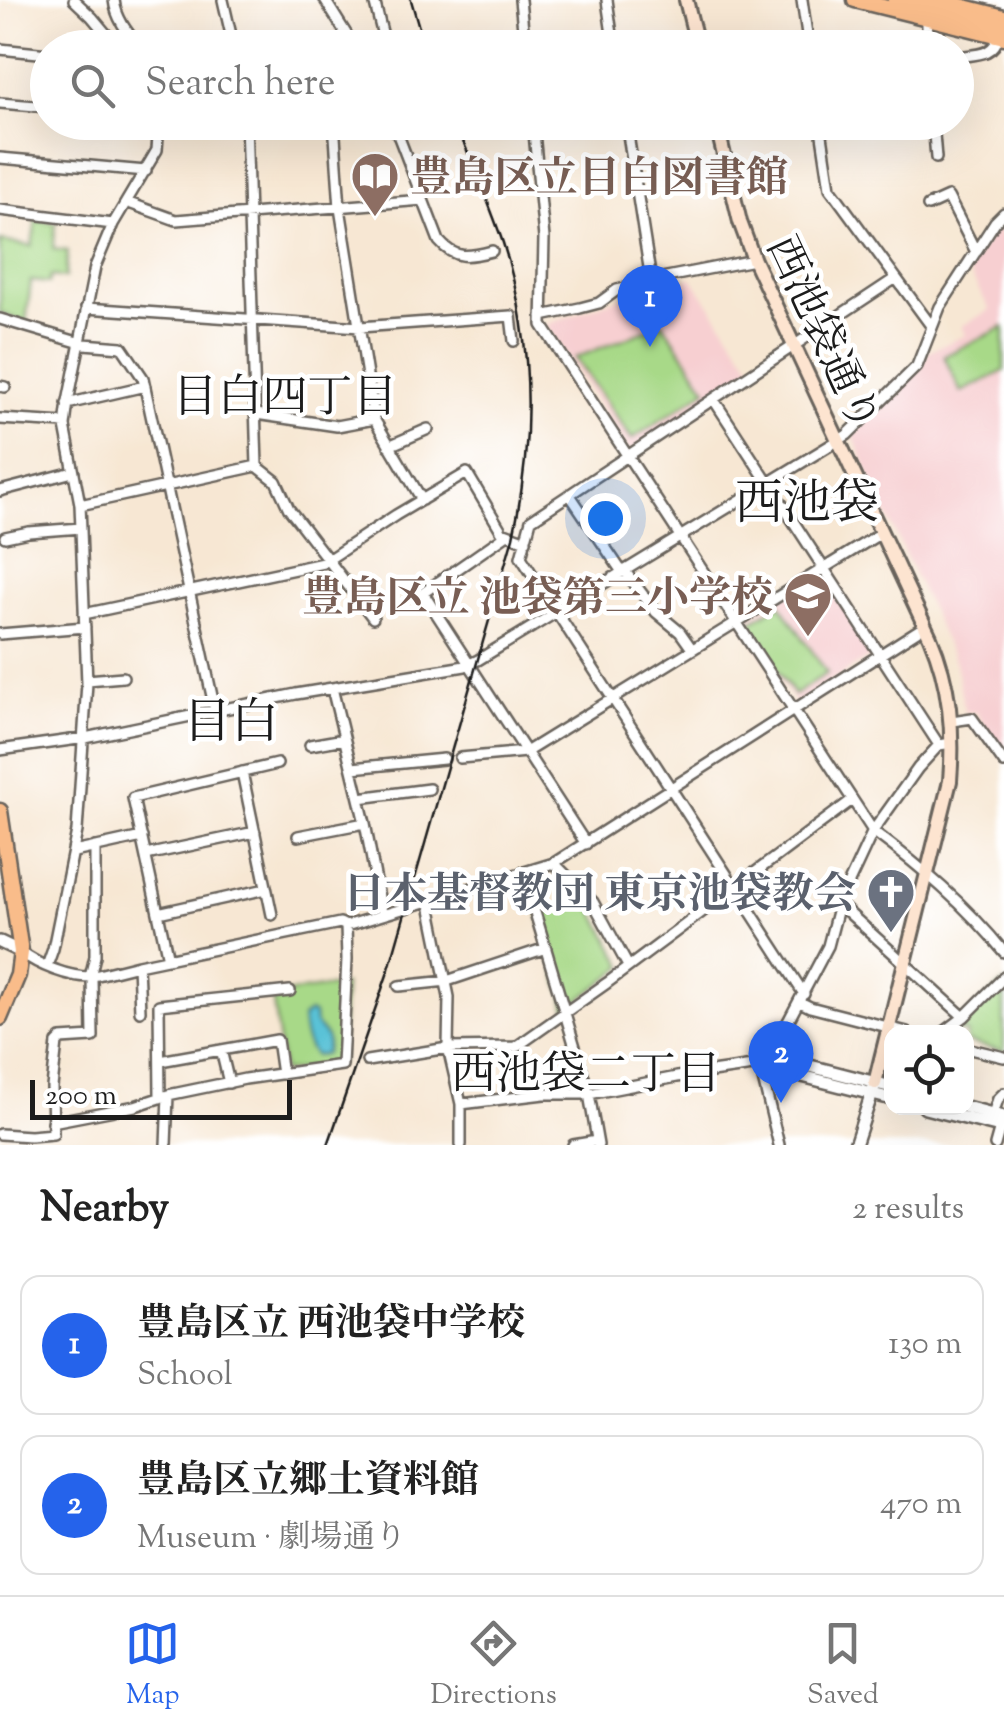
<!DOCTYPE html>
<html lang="en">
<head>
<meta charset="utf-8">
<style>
	:root { --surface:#fff; --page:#f6f6f6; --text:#222; --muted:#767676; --line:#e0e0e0; --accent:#2563eb }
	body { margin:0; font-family:"Sorts Mill Goudy","Noto Serif JP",serif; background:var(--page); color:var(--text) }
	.controls { position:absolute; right:30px; bottom:30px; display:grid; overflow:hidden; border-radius:20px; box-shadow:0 10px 40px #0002 }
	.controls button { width:90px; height:90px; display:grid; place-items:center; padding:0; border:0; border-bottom:2px solid var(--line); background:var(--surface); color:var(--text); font:50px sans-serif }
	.scale { position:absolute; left:30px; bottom:25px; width:262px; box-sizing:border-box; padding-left:10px; border:5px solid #1c1c1c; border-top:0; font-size:28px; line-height:35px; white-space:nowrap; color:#1c1c1c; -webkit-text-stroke:8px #fff; paint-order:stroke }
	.you { position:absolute; left:605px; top:518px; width:35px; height:35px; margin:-25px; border:8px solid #fff; border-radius:50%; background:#1a73e8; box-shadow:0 0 0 15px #1a73e833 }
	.badge { display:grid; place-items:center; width:65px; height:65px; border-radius:50%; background:var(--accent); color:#fff; font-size:32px; font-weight:700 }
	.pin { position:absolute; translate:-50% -82px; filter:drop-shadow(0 2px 5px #0008) }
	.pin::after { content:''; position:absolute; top:52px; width:35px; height:30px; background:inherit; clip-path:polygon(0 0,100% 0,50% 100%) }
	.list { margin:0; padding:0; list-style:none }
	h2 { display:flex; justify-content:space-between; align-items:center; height:130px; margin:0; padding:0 40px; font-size:42px }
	h2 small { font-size:32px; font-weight:400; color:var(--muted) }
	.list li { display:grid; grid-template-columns:65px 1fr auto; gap:30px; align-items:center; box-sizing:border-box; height:140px; margin:0 20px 20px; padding:0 20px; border:2px solid var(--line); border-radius:20px }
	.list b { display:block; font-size:38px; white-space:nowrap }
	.list p { margin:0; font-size:32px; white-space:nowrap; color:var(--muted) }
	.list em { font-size:32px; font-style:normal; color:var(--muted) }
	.icon { flex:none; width:55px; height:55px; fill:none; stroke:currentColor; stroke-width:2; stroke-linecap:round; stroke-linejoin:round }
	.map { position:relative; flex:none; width:1004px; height:1145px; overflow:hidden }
	.search { position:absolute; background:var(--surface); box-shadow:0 10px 40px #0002; left:30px; right:30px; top:30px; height:110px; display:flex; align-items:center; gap:25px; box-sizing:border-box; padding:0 35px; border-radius:55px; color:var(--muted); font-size:38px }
	.sheet { height:450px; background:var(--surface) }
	nav { display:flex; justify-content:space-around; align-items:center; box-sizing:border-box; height:140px; border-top:2px solid var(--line); background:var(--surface); font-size:28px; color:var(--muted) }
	nav a { display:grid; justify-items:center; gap:5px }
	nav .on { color:var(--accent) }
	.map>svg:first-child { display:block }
</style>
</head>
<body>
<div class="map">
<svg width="1004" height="1145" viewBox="0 0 1004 1145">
	<rect width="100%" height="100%" fill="#fff"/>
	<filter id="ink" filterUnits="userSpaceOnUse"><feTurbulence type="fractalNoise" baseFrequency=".01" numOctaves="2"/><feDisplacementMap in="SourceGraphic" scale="20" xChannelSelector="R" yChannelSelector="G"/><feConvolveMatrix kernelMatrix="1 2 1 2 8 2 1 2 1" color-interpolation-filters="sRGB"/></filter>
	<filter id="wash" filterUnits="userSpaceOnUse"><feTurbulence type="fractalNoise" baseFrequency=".0048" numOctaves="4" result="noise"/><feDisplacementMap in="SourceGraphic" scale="40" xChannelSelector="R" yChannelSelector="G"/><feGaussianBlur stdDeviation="2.25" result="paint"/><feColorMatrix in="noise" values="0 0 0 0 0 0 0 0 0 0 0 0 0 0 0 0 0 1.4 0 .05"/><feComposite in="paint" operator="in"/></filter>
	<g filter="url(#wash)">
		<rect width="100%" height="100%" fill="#f7e7d3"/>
		<path fill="#f7cfd1" d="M996,226L1004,242V760L976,712L965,713L955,663L876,491L853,435L916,373L925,362L928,352L966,335L962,326L990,310L968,270Z
			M692,278L754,369L630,451L546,325L648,287Z
			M824,573L876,653L796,704L740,622Z"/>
		<path fill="#a8d988" stroke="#627a52" stroke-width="2.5" d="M36,220L56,223L53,249L68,251L65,278L51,276L49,283L31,281L26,323L0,313V241L32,246Z
			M663,323L707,389L632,439L575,358Z
			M1004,327V371L961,392L944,356Z
			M780,604L827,673L794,695L747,624Z
			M590,904L624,966L567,1009L538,913Z
			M1004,982V1052L967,1042L966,1032H949Z
			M344,985L340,1064L283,1072L272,995Z"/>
		<path fill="#5ac2d7" stroke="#3b6f7a" stroke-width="2.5" d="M309,1012L314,1015L315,1023C323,1036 331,1033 325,1054L315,1056C305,1044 303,1034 302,1018Z"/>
	</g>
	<g filter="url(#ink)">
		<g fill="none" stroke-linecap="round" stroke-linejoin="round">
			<g stroke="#69635c" stroke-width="14">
				<path id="minor" d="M74,0L92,17L118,48
					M114,0C116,19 128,33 140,48
					M223,0L234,48
					M325,0L355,48
					M374,0L386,48
					M520,0L525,48
					M607,0L614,48
					M802,0L809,48
					M927,18V48
					M0,49L48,54
					M956,57C976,54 994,57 999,35
					M0,103L48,107
					M246,122L257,466
					M334,122L340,208L374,419L422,500
					M393,122L439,241C455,260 469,257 492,251
					M533,122L544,238L542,325L873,831C921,867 966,905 1004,952
					M626,122L651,280
					M820,122L830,188L932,327
					M933,122L936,158
					M0,158L146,171
					M126,202L176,220L423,200
					M928,206L948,197L976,252
					M0,210L113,224
					M86,308L360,327L511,316L514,341
					M542,316L580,308L599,303L617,290L648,283L651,280L754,260
					M0,319L84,344L122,347L143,378L215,710
					M0,386L5,387
					M714,400L939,745
					M67,404L145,386
					M256,414L337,426L374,419
					M0,419L65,423
					M389,446L428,429
					M257,466L276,481L289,509L373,618
					M0,491L73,472
					M570,495L622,572
					M80,505L257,466
					M506,535L423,593L586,844
					M5,537L29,532L81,528
					M624,570L656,612L680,632L692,649
					M84,614L323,563L396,515L467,473L502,532L526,541
					M0,634L85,627
					M87,680L123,677
					M332,688L365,823L382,913
					M952,721L972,718L1004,763
					M310,745L344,739
					M0,750L85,738L296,694L465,666L478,660L847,435L917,366L940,307L995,222L1004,213
					M460,758L526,752L881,533
					M352,768L444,759
					M242,772L272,915
					M359,798L429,789
					M298,836L365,823
					M74,852L142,837
					M146,855L255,832
					M554,863L593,902L628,966
					M523,872L589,1094L598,1145
					M429,899L449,997L448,1048L461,1104V1145
					M839,904L964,1017
					M158,913L266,889
					M21,952C39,966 69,977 90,977L138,965L340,923L346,926L554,863L925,626
					M168,959L133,798L277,764
					M138,965L140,1011
					M47,966L53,949L77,831L87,683L80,504L65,426L68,402L95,267L113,224L157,150L159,122
					M90,977L95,956V847
					M399,986L447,981L546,948
					M804,994L521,557L531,520L896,278
					M800,1002L810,1007L907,1032
					M944,1032L964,1017L1004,977
					M966,1048L1004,1057
					M221,1050L229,1083
					M160,1061L277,1040L282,1074
					M367,1061L448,1048L516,1047L607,983L852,800
					M160,1098L159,1005L290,991
					M461,1104L544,1094H589L677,1077L753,1066L767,1067
					M52,1122L135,1106L168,1095L245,1079L342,1065L347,959L346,926
					M0,1134L30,1136L53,1134L52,1087L57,1043L61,1039L93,1037L92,977
					M166,1145L168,1095
					M573,1145L597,1141
					M779,1145L763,1079L774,1048L828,946L839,904L873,831L918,768L939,745L952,743
					M995,1145L1000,1127L993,1114L998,1099L1004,1093"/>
			</g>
			<g stroke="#69635c" stroke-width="16">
				<path id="tertiary" d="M0,942L21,952
					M771,1056L892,1087
					M767,1067L892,1099
					M966,1107L1004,1117
					M925,1108L1004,1128
					M855,1145L874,1087"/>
			</g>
			<g stroke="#69635c" stroke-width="18">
				<path id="secondary" d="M686,0L698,48
					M716,122L740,222L754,260L930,637C950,684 954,731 950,781L875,1083"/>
			</g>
			<g stroke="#69635c" stroke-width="19">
				<path id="primary" d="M855,0L1004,37
					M937,0L1004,17
					M0,811L21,952L18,975L0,1018"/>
			</g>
			<g stroke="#69635c" stroke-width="22">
				<path id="motorway" d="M897,0L1000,26"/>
			</g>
			<use href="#minor" stroke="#fff" stroke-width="9"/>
			<use href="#tertiary" stroke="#fff" stroke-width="11"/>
			<use href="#secondary" stroke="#fde4d0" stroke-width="12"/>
			<use href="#primary" stroke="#f9bc8a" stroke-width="14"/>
			<use href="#motorway" stroke="#f9bc8a" stroke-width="18"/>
			<path stroke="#1c1c1c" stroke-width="2.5" d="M411,0L425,48
				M328,1145L389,969L513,537C534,439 534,340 503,243C489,202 472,162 455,122"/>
		</g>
	</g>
	<defs>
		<g id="library-pin" transform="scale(2.5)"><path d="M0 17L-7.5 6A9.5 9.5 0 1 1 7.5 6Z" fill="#8d6e63" stroke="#fff"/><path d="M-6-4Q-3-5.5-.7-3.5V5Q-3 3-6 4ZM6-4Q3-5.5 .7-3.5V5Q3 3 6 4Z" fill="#fff"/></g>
		<g id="school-pin" transform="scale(2.5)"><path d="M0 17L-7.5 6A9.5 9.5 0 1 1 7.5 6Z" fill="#8d6e63" stroke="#fff"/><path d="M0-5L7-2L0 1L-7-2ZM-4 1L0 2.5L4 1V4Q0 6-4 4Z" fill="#fff"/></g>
		<g id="church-pin" transform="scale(2.5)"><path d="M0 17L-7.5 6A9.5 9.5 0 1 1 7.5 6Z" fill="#6b7280" stroke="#fff"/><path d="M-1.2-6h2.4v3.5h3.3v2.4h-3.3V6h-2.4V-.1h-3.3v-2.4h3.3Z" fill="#fff"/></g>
	</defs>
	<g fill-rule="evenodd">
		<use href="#library-pin" x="375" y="176"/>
		<use href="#school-pin" x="808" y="596"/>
		<use href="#church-pin" x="891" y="892"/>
	</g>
	<g text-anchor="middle" stroke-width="9" stroke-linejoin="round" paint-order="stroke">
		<g font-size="42" font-weight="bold" fill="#785e54" stroke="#fff" text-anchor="start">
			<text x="410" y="191">豊島区立目白図書館</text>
			<text x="773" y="611" text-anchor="end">豊島区立 池袋第三小学校</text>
		</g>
		<g font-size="42" fill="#1c1c1c" stroke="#fff">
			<text transform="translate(825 333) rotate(65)" y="15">西池袋通り</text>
		</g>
		<g font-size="42" font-weight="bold" fill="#5b616d" stroke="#fff" text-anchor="end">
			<text x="856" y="907">日本基督教団 東京池袋教会</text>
		</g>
		<g font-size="45" fill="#1c1c1c" stroke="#fff">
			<text x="285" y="411">目白四丁目</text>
			<text x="586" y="1088">西池袋二丁目</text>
		</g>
		<g font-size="48" fill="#1c1c1c" stroke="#fff">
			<text x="807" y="518">西池袋</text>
			<text x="231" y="737">目白</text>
		</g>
	</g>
</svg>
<div class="controls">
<button><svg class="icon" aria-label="locate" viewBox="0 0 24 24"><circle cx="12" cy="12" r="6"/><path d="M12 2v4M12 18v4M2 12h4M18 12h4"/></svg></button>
</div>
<div class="scale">200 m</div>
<div class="you"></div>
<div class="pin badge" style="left:650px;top:347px">1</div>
<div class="pin badge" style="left:781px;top:1103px">2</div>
<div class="search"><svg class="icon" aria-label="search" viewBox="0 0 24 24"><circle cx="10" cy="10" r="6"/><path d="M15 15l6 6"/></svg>Search here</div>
</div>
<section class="sheet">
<h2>Nearby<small>2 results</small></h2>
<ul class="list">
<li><span class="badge">1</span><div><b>豊島区立 西池袋中学校</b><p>School</p></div><em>130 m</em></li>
<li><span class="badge">2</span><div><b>豊島区立郷土資料館</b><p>Museum · 劇場通り</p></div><em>470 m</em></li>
</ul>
</section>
<nav>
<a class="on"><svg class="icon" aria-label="map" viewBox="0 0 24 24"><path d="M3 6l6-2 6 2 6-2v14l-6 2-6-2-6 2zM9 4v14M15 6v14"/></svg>Map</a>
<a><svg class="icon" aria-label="directions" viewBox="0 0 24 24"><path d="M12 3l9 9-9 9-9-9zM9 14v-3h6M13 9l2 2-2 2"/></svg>Directions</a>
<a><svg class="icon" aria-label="saved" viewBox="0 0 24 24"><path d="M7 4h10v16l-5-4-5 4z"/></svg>Saved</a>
</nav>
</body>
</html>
